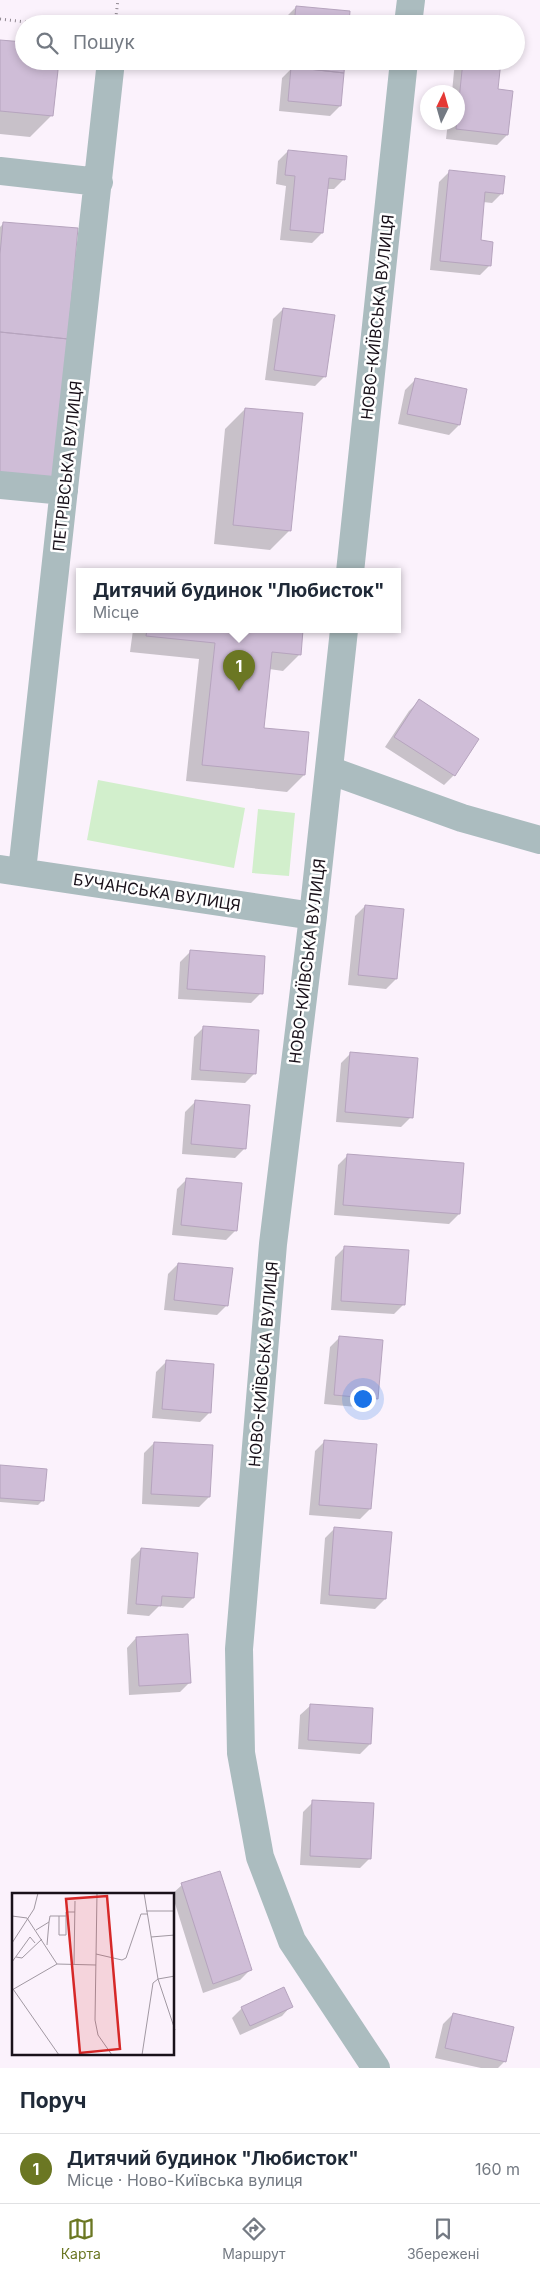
<!DOCTYPE html>
<html lang="uk">
<head>
<meta charset="utf-8">
<style>
	:root { --surface:#fff; --page:#f6f6f7; --text:#1f2937; --muted:#747a83; --line:#e0e1e3; --accent:#6b7723 }
	body { margin:0; font-family:Inter,sans-serif; background:var(--page); color:var(--text) }
	.compass { position:absolute; left:420px; top:85px; width:45px; height:45px; border-radius:50%; background:var(--surface); box-shadow:0 2px 8px #0003; rotate:5deg }
	.you { position:absolute; left:362px; top:1398px; width:18px; height:18px; margin:-12px; border:4px solid #fff; border-radius:50%; background:#1a73e8; box-shadow:0 0 0 8px #1a73e833 }
	.badge { display:grid; place-items:center; width:32px; height:32px; border-radius:50%; background:var(--accent); color:#fff; font-size:16px; font-weight:700 }
	.pin { position:absolute; translate:-50% -41px; filter:drop-shadow(0 1px 2px #0008) }
	.pin::after { content:''; position:absolute; top:26px; width:18px; height:15px; background:inherit; clip-path:polygon(0 0,100% 0,50% 100%) }
	.popup { position:absolute; left:76px; top:568px; width:325px; height:65px; box-sizing:border-box; display:grid; place-content:center; border-radius:0px; background:var(--surface); filter:drop-shadow(0 1px 4px #0005); font-size:16px; white-space:nowrap; color:var(--muted) }
	.popup b { font-size:19px; color:var(--text) }
	.popup::after { content:''; position:absolute; left:50%; top:100%; margin-left:-10px; border:10px solid transparent; border-top-color:var(--surface) }
	.list { margin:0; padding:0; list-style:none }
	h2 { display:flex; justify-content:space-between; align-items:center; height:65px; margin:0; padding:0 20px; font-size:21px }
	h2 small { font-size:16px; font-weight:400; color:var(--muted) }
	.list li { display:grid; grid-template-columns:32px 1fr auto; gap:15px; align-items:center; box-sizing:border-box; height:70px; padding:0 20px; border-top:1px solid var(--line) }
	.list b { display:block; font-size:19px; white-space:nowrap }
	.list p { margin:0; font-size:16px; white-space:nowrap; color:var(--muted) }
	.list em { font-size:16px; font-style:normal; color:var(--muted) }
	.icon { flex:none; width:28px; height:28px; fill:none; stroke:currentColor; stroke-width:2; stroke-linecap:round; stroke-linejoin:round }
	.map { position:relative; flex:none; width:540px; height:2068px; overflow:hidden }
	.search { position:absolute; background:var(--surface); box-shadow:0 2px 8px #0003; left:15px; right:15px; top:15px; height:55px; display:flex; align-items:center; gap:12px; box-sizing:border-box; padding:0 18px; border-radius:28px; color:var(--muted); font-size:19px }
	.sheet { height:135px; background:var(--surface) }
	nav { display:flex; justify-content:space-around; align-items:center; box-sizing:border-box; height:70px; border-top:1px solid var(--line); background:var(--surface); font-size:14px; color:var(--muted) }
	nav a { display:grid; justify-items:center; gap:2px }
	nav .on { color:var(--accent) }
	.map>svg:first-child { display:block }
</style>
</head>
<body>
<div class="map">
<svg width="540" height="2068" viewBox="0 0 540 2068">
	<rect width="100%" height="100%" fill="#fbf2fc"/>
	<path fill="#d2efcc" d="M98,780L245,808L234,868L87,840Z
		M258,809L295,813L289,876L252,873Z"/>
	<path fill="#0003" d="M296,7L348,24H286V17Z
		M0,41L24,61L51,116L30,137L0,134Z
		M301,61H344L340,106L330,116L279,111L282,78L292,68L300,69Z
		M455,61H500L496,91L507,135L497,145L446,139L448,122H458V92H452Z
		M288,151L344,179L334,189H326L322,233L312,243L280,240L286,186L276,184L278,161Z
		M449,172L502,193L492,203L483,202L479,242L490,265L480,275L430,270L439,182Z
		M4,223L0,497V227Z
		M283,309L325,376L315,386L265,380L273,319Z
		M415,380L459,425L449,435L398,424L405,390Z
		M245,409L290,530L270,550L214,544L225,429Z
		M133,630H302L300,654L283,671L269,669L263,729L308,733L304,775L287,792L186,781L199,659L130,652Z
		M419,701L477,739L454,775L444,785L385,747L409,711Z
		M365,906L396,979L386,989L348,985L355,916Z
		M190,952L261,993L251,1003L178,999L180,962Z
		M204,1027L255,1073L245,1083L191,1080L194,1037Z
		M351,1053L411,1117L401,1127L336,1122L341,1063Z
		M195,1102L245,1148L235,1158L182,1154L185,1112Z
		M348,1155L459,1214L449,1224L334,1215L338,1165Z
		M187,1179L236,1230L226,1240L172,1235L177,1189Z
		M345,1247L404,1304L394,1314L331,1310L335,1257Z
		M178,1264L227,1305L217,1315L164,1310L168,1274Z
		M340,1337L377,1398L367,1408L324,1404L330,1347Z
		M166,1362L210,1412L200,1422L152,1418L156,1372Z
		M325,1441L370,1509L360,1519L309,1515L315,1451Z
		M154,1443L209,1497L199,1507L142,1504L144,1453Z
		M0,1467L43,1500L38,1505L0,1502Z
		M335,1528L385,1599L375,1609L320,1604L325,1538Z
		M141,1549L193,1598L183,1608L159,1606L149,1616L127,1614L131,1559Z
		M136,1638L190,1682L180,1692L129,1695L127,1648Z
		M310,1706L370,1744L360,1754L298,1749L300,1715Z
		M313,1802L370,1858L360,1868L300,1865L303,1812Z
		M182,1885L250,1970L240,1980L203,1993L172,1894Z
		M291,2006L282,2016L240,2035L232,2018L242,2008Z
		M453,2014L505,2061L498,2068H481L435,2058L443,2024Z"/>
	<path fill="#cfbdd7" stroke="#b6a4be" d="M296,6L350,11L349,24H294Z
		M0,40L24,42V61H59L53,116L0,111Z
		M310,61H345L344,73L309,69Z
		M463,61H501L498,89L513,91L508,135L456,129Z
		M291,67L344,73L341,106L288,101Z
		M288,150L347,156L345,180L329,178L323,233L290,230L295,176L285,175Z
		M449,170L505,176L503,194L485,192L481,240L493,242L491,266L440,261Z
		M3,222L78,228L68,339L0,332V254Z
		M283,308L335,315L326,377L274,370Z
		M0,332L68,339L53,482L0,476Z
		M415,378L467,389L460,425L407,414Z
		M245,408L303,413L291,531L233,525Z
		M147,630H303L301,655L272,652L264,728L309,732L305,775L202,765L215,643L146,636Z
		M419,699L479,739L455,776L394,737Z
		M365,905L404,909L397,979L358,975Z
		M190,950L265,956L263,994L187,989Z
		M203,1026L259,1030L256,1074L200,1070Z
		M350,1052L418,1058L413,1118L345,1112Z
		M195,1100L250,1105L246,1149L191,1144Z
		M347,1154L464,1163L460,1214L343,1205Z
		M186,1178L242,1183L237,1231L181,1225Z
		M344,1246L409,1250L405,1305L341,1301Z
		M178,1263L233,1268L228,1306L174,1300Z
		M339,1336L383,1340L378,1399L334,1395Z
		M166,1360L214,1364L211,1413L162,1409Z
		M324,1440L377,1444L371,1509L319,1505Z
		M154,1442L213,1445L210,1497L151,1494Z
		M0,1465L47,1469L44,1501L0,1498Z
		M334,1527L392,1532L386,1599L329,1595Z
		M141,1548L198,1553L194,1598L162,1596L161,1606L136,1604Z
		M188,1634L191,1683L139,1686L136,1637Z
		M310,1704L373,1708L371,1744L308,1740Z
		M312,1800L374,1803L371,1859L310,1856Z
		M220,1871L252,1970L213,1984L181,1883Z
		M284,1987L293,2007L250,2026L241,2007Z
		M453,2013L514,2027L506,2062L445,2048Z"/>
	<g fill="none" stroke-linecap="round" stroke-linejoin="round">
		<path stroke="#908891" stroke-width="3" stroke-dasharray="1 4" stroke-linecap="butt" d="M0,19L43,24
			M115,24L118,0"/>
		<path stroke="#abbcbf" stroke-width="28" d="M408,24L411,0
			M0,171L99,182
			M0,485L64,491
			M350,572L404,61
			M344,630L313,916L273,1244L239,1649L241,1753L260,1857L292,1941L376,2068
			M329,770L462,818L540,840
			M0,869L313,916
			M22,871L111,61"/>
	</g>
	<g text-anchor="middle" stroke-width="5" stroke-linejoin="round" paint-order="stroke">
		<g font-size="16" fill="#19111a" stroke="#fff">
			<text transform="translate(377 317) rotate(-84)" y="6">НОВО-КИЇВСЬКА ВУЛИЦЯ</text>
			<text transform="translate(67 466) rotate(-84)" y="6">ПЕТРІВСЬКА ВУЛИЦЯ</text>
			<text transform="translate(157 892) rotate(9)" y="6">БУЧАНСЬКА ВУЛИЦЯ</text>
			<text transform="translate(307 961) rotate(-83)" y="6">НОВО-КИЇВСЬКА ВУЛИЦЯ</text>
			<text transform="translate(263 1364) rotate(-85)" y="6">НОВО-КИЇВСЬКА ВУЛИЦЯ</text>
		</g>
	</g>
	<g transform="translate(12 1893)">
		<rect width="162" height="162" fill="#fbf2fc"/>
		<path fill="none" stroke="#a198a2" stroke-width="1" d="M85,0L83,127L86,142L100,162M132,0L146,86L163,137M134,18H163M0,23L15,25L45,71M47,23V42H54V23M37,29L38,23H54V19H63M24,37L37,29L35,52M139,44L163,42M0,50L22,16L26,0M84,61L110,67L114,65L129,21H135M4,64L10,65L30,46M0,69L18,44L23,50M62,71L63,8M1,96L47,162M0,97L45,71L84,72M130,162L141,90L146,86L163,83"/>
		<path fill="#d62828" fill-opacity="0.15" stroke="#d62828" stroke-width="2.5" d="M95,3L108,156L68,160L54,6Z"/>
		<rect width="162" height="162" fill="none" stroke="#19111a" stroke-width="2.5"/>
	</g>
</svg>
<svg class="compass" viewBox="-18 -18 36 36"><path d="M0-13l5 13h-10z" fill="#e53935"/><path d="M0 13l5-13h-10z" fill="#747a83"/></svg>
<div class="you"></div>
<div class="pin badge" style="left:239px;top:691px">1</div>
<div class="popup"><b>Дитячий будинок &quot;Любисток&quot;</b>Місце</div>
<div class="search"><svg class="icon" aria-label="search" viewBox="0 0 24 24"><circle cx="10" cy="10" r="6"/><path d="M15 15l6 6"/></svg>Пошук</div>
</div>
<section class="sheet">
<h2>Поруч<small></small></h2>
<ul class="list">
<li><span class="badge">1</span><div><b>Дитячий будинок &quot;Любисток&quot;</b><p>Місце · Ново-Київська вулиця</p></div><em>160 m</em></li>
</ul>
</section>
<nav>
<a class="on"><svg class="icon" aria-label="map" viewBox="0 0 24 24"><path d="M3 6l6-2 6 2 6-2v14l-6 2-6-2-6 2zM9 4v14M15 6v14"/></svg>Карта</a>
<a><svg class="icon" aria-label="directions" viewBox="0 0 24 24"><path d="M12 3l9 9-9 9-9-9zM9 14v-3h6M13 9l2 2-2 2"/></svg>Маршрут</a>
<a><svg class="icon" aria-label="saved" viewBox="0 0 24 24"><path d="M7 4h10v16l-5-4-5 4z"/></svg>Збережені</a>
</nav>
</body>
</html>
